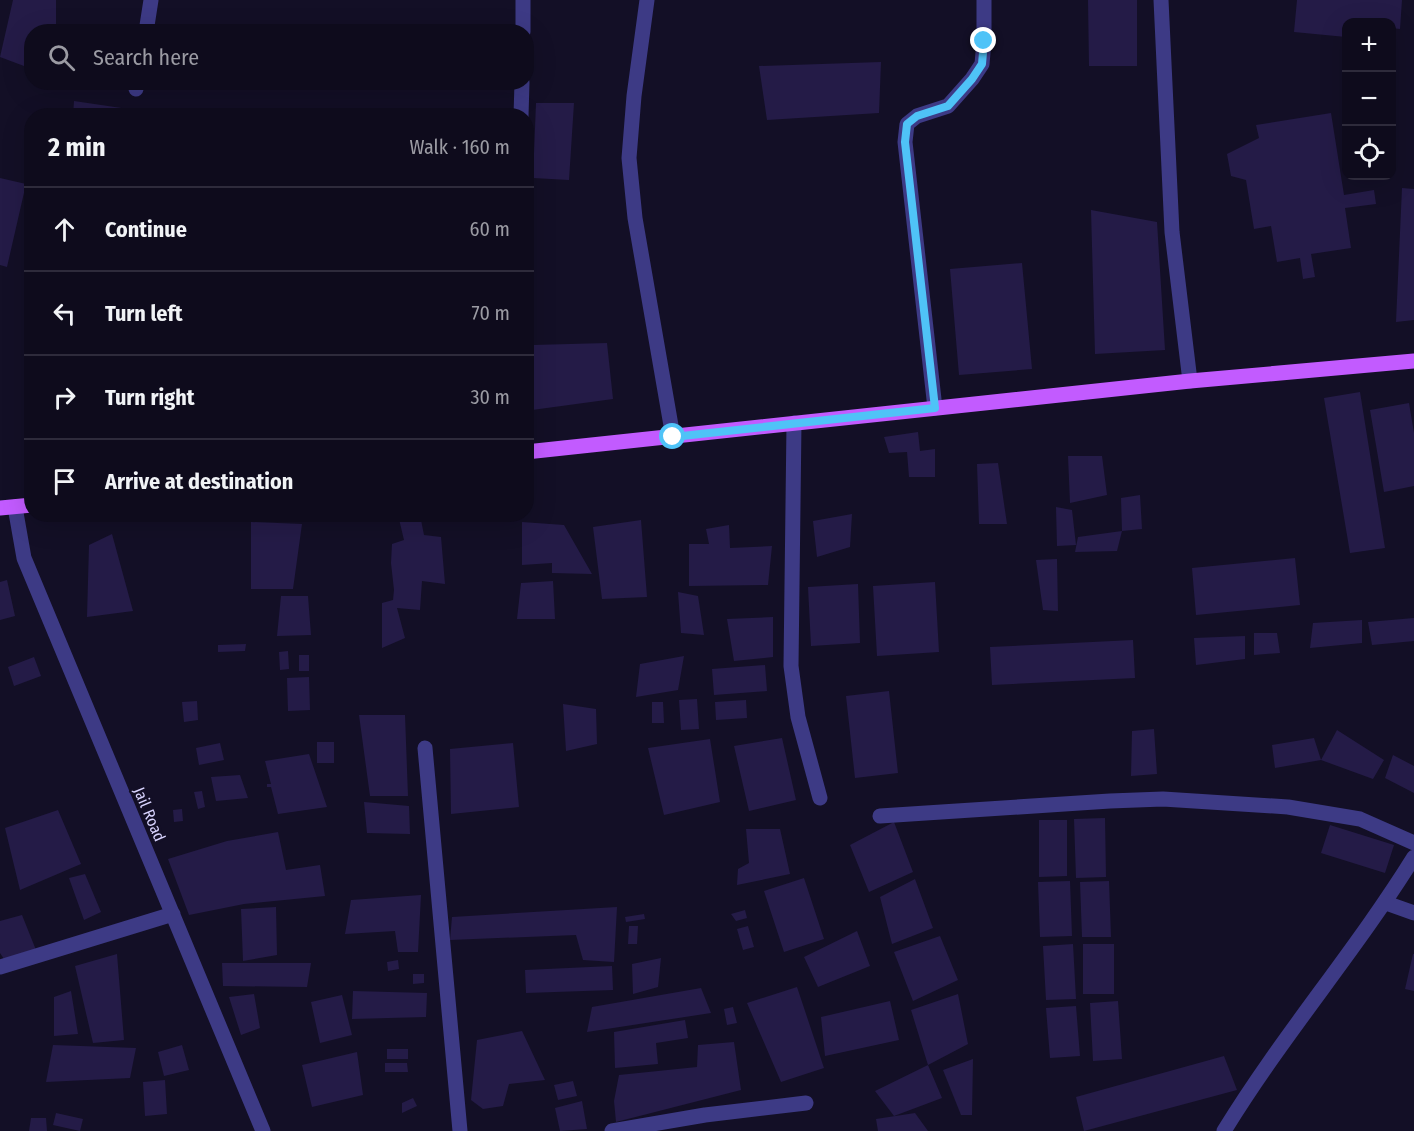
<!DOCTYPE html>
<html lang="en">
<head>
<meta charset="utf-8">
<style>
	:root { --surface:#0e0b1c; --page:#171425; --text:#f1f3f6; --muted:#9b9ba3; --line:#2e2b3b }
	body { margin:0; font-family:"Fira Sans Condensed",sans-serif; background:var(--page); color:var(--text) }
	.controls { position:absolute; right:18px; top:18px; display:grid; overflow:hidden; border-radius:12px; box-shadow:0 6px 24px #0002 }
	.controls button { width:54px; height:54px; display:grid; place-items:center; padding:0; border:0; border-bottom:2px solid var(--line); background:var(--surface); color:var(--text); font:30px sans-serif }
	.stop { position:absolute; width:18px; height:18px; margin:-14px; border:4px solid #4fc3f7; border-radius:50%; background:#fff }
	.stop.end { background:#4fc3f7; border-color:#fff; box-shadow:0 2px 6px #0008 }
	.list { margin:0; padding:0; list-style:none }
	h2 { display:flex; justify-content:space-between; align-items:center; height:78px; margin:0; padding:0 24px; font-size:26px }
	h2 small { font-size:20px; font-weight:400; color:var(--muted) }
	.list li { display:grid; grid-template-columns:39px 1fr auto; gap:18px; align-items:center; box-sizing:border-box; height:84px; padding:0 24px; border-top:2px solid var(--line) }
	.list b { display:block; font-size:22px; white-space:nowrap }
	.list em { font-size:20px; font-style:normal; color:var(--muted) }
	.icon { flex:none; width:33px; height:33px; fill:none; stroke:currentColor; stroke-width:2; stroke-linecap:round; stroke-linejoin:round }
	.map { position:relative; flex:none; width:1414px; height:1131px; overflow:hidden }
	.search { position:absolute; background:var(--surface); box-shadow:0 6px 24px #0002; left:24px; top:24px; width:510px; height:66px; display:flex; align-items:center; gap:15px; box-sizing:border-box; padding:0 21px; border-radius:24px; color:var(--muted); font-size:22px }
	.panel { position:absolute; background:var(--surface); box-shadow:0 6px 24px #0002; left:24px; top:108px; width:510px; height:414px; border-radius:24px }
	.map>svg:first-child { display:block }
</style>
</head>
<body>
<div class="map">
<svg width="1414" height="1131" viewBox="0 0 1414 1131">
	<rect width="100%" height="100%" fill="#130f26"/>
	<path fill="#241b47" d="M13,0H56V32H32V69L0,57Z
		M1088,0H1137V66H1089Z
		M1297,0H1402L1400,29L1392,28V22H1346V37L1294,32Z
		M881,62L879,113L767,120L759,66Z
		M74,101L135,110V116H73Z
		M536,103H574L569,180L533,178Z
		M1331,113L1344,195L1374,190L1376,204L1345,208L1351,248L1311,254L1315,277L1303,279L1300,258L1277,262L1271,226L1254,229L1246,180L1231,176L1227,154L1259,138L1256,125Z
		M0,178L26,184L7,267L0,265Z
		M1402,188L1414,189V320L1396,322Z
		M1091,210L1157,222L1165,350L1095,354Z
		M1022,263L1032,369L959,375L950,269Z
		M607,343L613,399L532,410L533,345Z
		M1360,392L1385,548L1350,553L1324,398Z
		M1409,403L1414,433V486L1384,492L1370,410Z
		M918,432L920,451L935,449V477H909L907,452L889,453L884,437Z
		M1068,456H1102L1107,495L1070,503Z
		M998,463L1007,524H979L977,464Z
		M1140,495L1142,529L1122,531L1121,498Z
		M1056,507L1072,510L1076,545L1057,546Z
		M852,514L850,547L817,557L813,521Z
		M399,519L421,520L424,535L441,537L445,584L422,581L420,610L397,608L405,638L382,648V603L393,600L394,590L391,563L392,544L404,540Z
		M641,520L647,597L602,599L593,527Z
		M251,522L302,524L293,589H251Z
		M522,522L564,525L592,574L552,573V563L522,565Z
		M729,525L730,548L772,546L768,585L689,586V544H709L706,529Z
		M1122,531L1117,551L1075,552L1078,537Z
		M112,534L133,611L87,617L89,545Z
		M1295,558L1300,605L1196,615L1192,568Z
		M1057,559L1058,611L1043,610L1036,560Z
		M7,580L15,616L0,620V582Z
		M553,581L555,619H517L521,583Z
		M935,582L939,652L877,656L873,586Z
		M858,584L860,643L811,646L808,587Z
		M678,592L698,596L704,635L681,633Z
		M281,596H308L311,635L277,636Z
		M773,617V657L734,661L727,619Z
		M1414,618V641L1372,645L1368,622Z
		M1362,620V643L1310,648L1313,623Z
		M1254,633H1277L1280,653L1254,655Z
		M1245,636V659L1196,665L1194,638Z
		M1133,640L1135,678L992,685L990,647Z
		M246,644L245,651L218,652V645Z
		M288,651L289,669L280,670L279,652Z
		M299,655H309V671H299Z
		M684,656L678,690L636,697L640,664Z
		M34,657L41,676L14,686L8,667Z
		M765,665L767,691L714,695L712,669Z
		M309,677L310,710L288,711L287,678Z
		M889,691L898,773L855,778L846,696Z
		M697,699L699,729L681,730L679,700Z
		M746,700L747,718L716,720L715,702Z
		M197,701L198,720L184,722L182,702Z
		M652,702H663L664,723H652Z
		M563,704L596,709L597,744L566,751Z
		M359,715H405L408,796H370Z
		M1154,729L1157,774L1131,776L1132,731Z
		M1337,730L1384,760L1373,779L1321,760Z
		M782,738L796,800L749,811L734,746Z
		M1314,738L1321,760L1275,768L1272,745Z
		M710,739L720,802L664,815L648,748Z
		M317,742H334V763H317Z
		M220,743L224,760L199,765L196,748Z
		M513,743L519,807L451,814L450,749Z
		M309,754L327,807L278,814L271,787H267V784H271L265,761Z
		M1393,755L1414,766V793L1385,778Z
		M240,775L248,798L216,801L211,777Z
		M202,791L205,807L198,809L194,792Z
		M364,802L409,806L410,834L367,833Z
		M182,809L183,821L174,822L173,810Z
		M58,810L81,864L20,890L5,828Z
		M1105,818L1106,877L1076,878L1074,819Z
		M1039,820H1067V876L1039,877Z
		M894,822L913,872L869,892L850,845Z
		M1330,825L1394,845L1385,873L1321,853Z
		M746,829H780L790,874L737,885L738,869L749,863Z
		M278,832L286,870L320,865L325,896L244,904L189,915L168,859L227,841Z
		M85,874L101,912L84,920L69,878Z
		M804,878L824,939L784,952L764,891Z
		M915,879L933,928L892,944L880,897Z
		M1070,881L1072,936L1040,937L1038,882Z
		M1109,881L1111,937H1082L1080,882Z
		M421,895L418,952H398L395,931L345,934L351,900Z
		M276,907L277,955L243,961L241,909Z
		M617,907L614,962L583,960L576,935L450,940L452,917Z
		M745,910L747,918L736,921L731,914Z
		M644,914L645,919L626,922L625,917Z
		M22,915L36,950L4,959L0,953V921Z
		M629,926H638L637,944H628Z
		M748,926L754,947L743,950L737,929Z
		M857,931L870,966L818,987L804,957Z
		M940,936L958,980L913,1001L894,952Z
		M1073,944L1076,999L1046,1000L1043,946Z
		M1083,944H1114V994H1083Z
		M117,954L124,1040L93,1043L75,966Z
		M1413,954H1414V991L1405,989Z
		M661,958L658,987L633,994L632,964Z
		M398,960L399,969L388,971L387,962Z
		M222,963H311L307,987L223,986Z
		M612,966L613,990L526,993L525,970Z
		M413,974H424V983L413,984Z
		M797,987L824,1068L781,1082L747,1003Z
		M701,988L711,1013L587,1032L592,1007Z
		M71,991L78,1034L54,1036V997Z
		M353,991L427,993L426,1017L352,1019Z
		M254,994L260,1028L241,1035L229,997Z
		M958,994L968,1044L928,1065L942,1098L894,1116L875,1091L928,1065L911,1010Z
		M342,995L352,1035L320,1043L311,1002Z
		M890,1001L899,1040L825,1056L821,1017Z
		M1118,1001L1122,1059L1093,1061L1090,1003Z
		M1076,1006L1080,1056L1050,1058L1046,1008Z
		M733,1007L737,1023L727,1025L724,1009Z
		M685,1020L688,1038L656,1043L658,1064L615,1068L614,1032Z
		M522,1031L545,1080L509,1084L503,1106L483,1109L471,1100L477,1040Z
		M734,1042L741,1090L616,1122L614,1101L619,1075L697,1067L698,1045Z
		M53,1045L136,1048L130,1078L46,1082Z
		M182,1045L189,1070L164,1076L158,1052Z
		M387,1049H408V1059H387Z
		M357,1052L363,1095L312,1107L302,1065Z
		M1224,1056L1237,1090L1084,1131L1076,1097Z
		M973,1059L972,1115H961L943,1070Z
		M385,1063H407L408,1072H385Z
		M165,1080L167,1114L145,1116L143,1082Z
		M573,1081L577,1096L558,1100L554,1085Z
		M413,1098L417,1106L402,1113V1103Z
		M582,1101L587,1129L560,1131L555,1108Z
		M56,1113L83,1119L80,1131L53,1125Z
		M915,1113L928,1131H878L876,1119Z
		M31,1118H46L47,1131H29Z"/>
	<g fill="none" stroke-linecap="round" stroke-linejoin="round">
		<path stroke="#3d3a85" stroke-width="15" d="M647,0L634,96L629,158L635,218L673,437
			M1161,0L1172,232L1190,381
			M146,32L151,0
			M523,32V0
			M136,89L137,82
			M521,116L522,82
			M935,408L905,142L907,124L917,116L948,106L972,79L982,64L984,41V0
			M794,423L791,666L798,717L820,798
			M15,507L24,558L263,1131
			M425,748L460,1131
			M880,816L1110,801L1163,799L1288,807L1360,819L1414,843
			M1386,903L1414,913
			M0,967L173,914
			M612,1131L705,1115L806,1103
			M1224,1131C1282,1036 1355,952 1414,857"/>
		<path stroke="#c25bff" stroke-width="15" d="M526,452L1190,381L1414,361
			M0,508L32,505"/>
	</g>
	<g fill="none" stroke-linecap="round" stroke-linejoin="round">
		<path stroke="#4fc3f7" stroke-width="8" d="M673,437L935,408L905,142L907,124L917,116L948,106L972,79L982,64L984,41"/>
	</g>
	<g text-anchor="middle" stroke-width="5" stroke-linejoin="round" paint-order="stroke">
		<g font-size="16" fill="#d9d4ff" stroke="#130f26">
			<text transform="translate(150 814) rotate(67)" y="6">Jail Road</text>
		</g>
	</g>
</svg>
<div class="controls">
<button>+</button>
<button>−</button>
<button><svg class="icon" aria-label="locate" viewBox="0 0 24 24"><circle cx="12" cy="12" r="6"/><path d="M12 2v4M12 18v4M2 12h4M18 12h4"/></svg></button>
</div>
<div class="stop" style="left:673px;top:437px"></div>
<div class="stop end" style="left:984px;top:41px"></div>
<div class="search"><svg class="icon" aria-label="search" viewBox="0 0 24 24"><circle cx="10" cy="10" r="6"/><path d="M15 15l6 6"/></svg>Search here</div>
<section class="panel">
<h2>2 min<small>Walk · 160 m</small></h2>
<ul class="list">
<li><svg class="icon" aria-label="ahead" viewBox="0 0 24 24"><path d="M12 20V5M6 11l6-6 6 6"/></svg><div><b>Continue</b></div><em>60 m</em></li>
<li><svg class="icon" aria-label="left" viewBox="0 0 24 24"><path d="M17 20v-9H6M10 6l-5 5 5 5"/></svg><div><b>Turn left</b></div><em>70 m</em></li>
<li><svg class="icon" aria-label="right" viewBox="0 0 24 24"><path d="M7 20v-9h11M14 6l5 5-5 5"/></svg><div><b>Turn right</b></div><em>30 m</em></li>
<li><svg class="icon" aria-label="arrive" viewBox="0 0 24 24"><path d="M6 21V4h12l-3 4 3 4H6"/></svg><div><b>Arrive at destination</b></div></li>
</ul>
</section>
</div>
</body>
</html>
